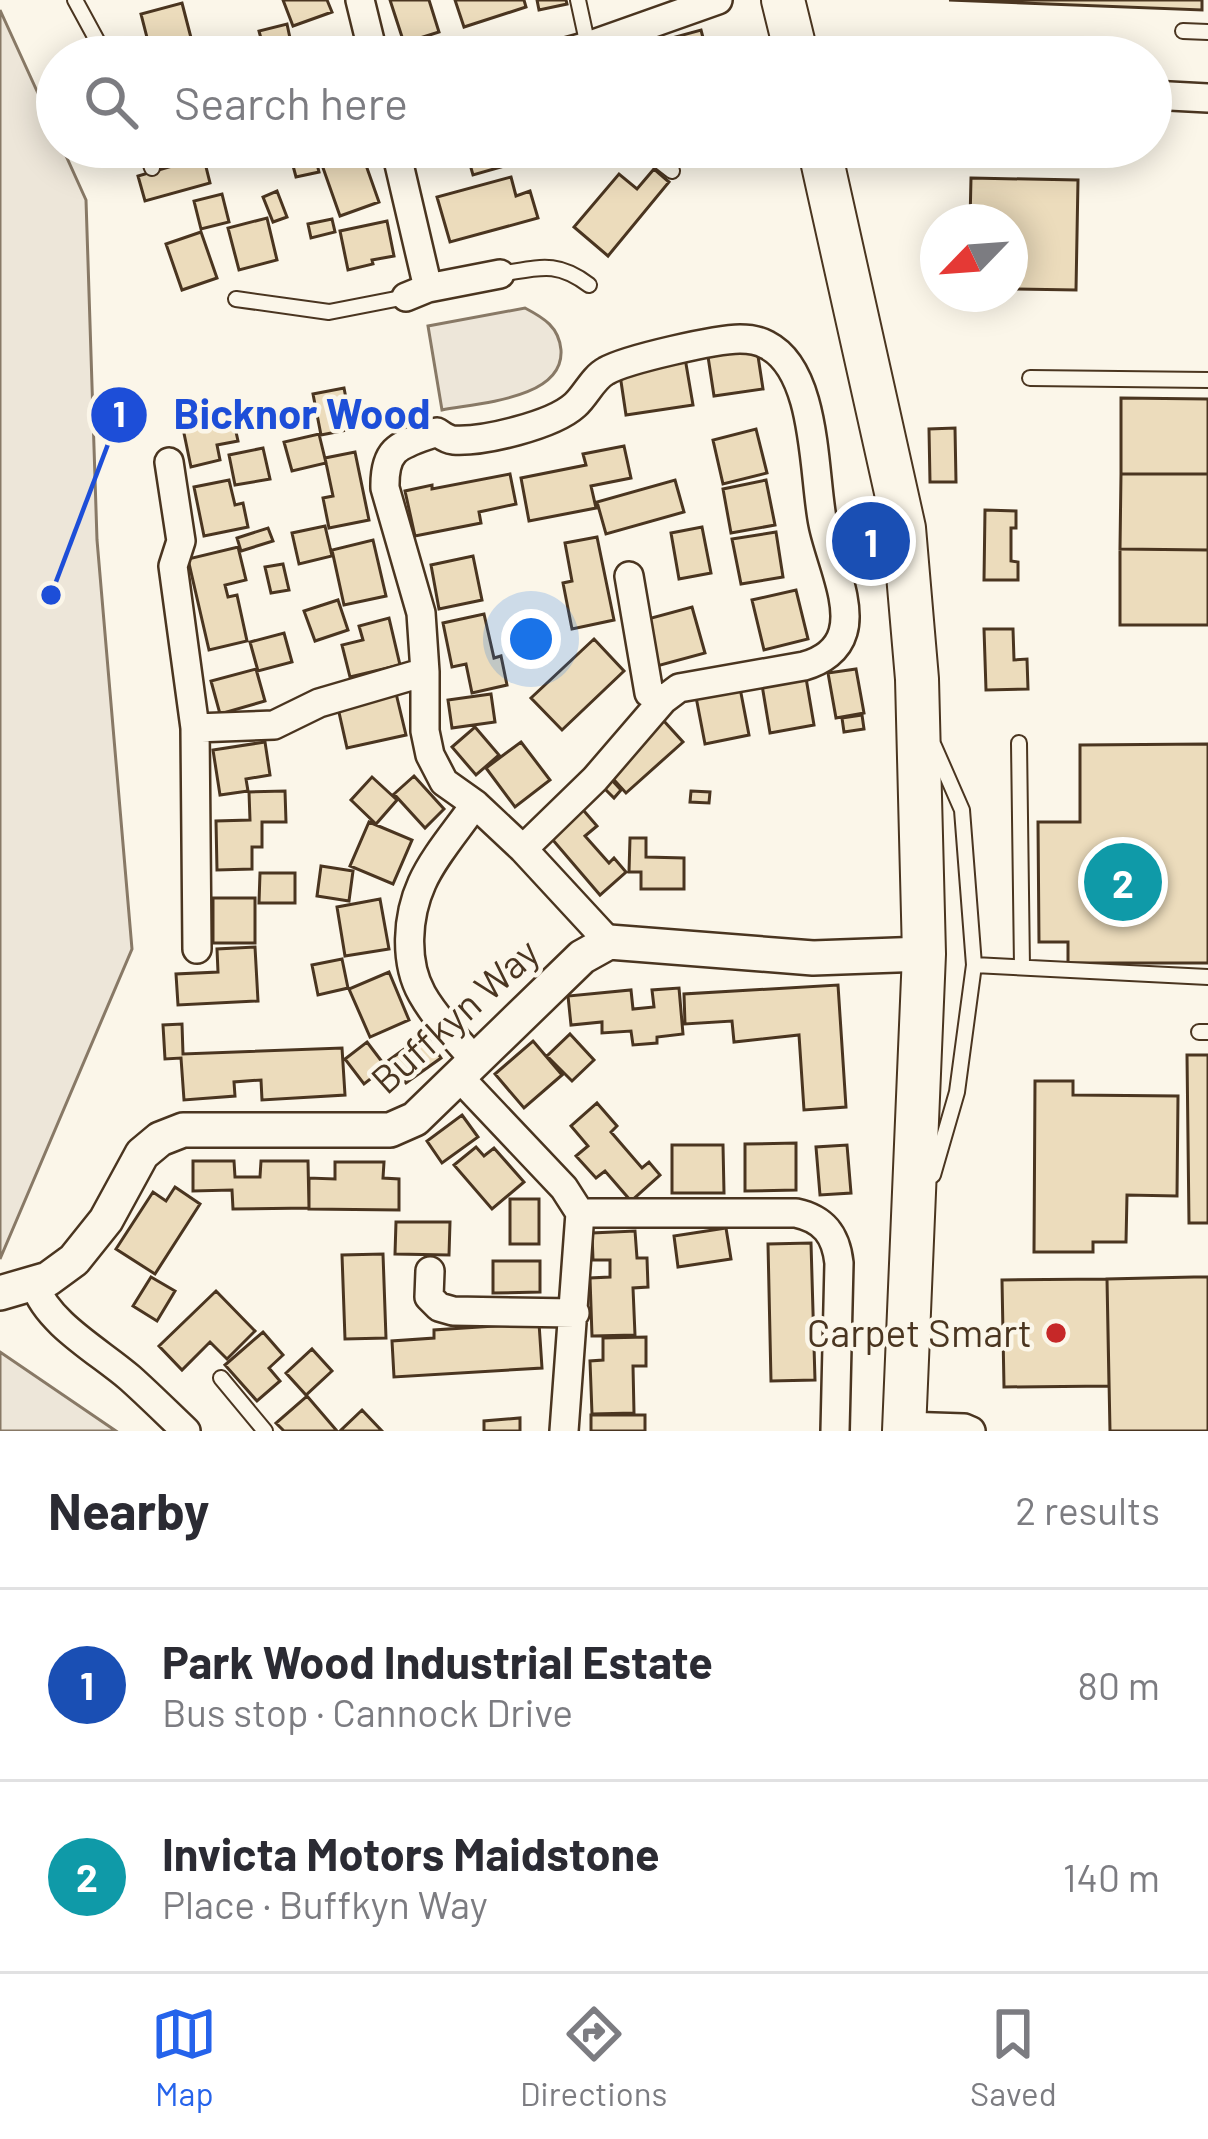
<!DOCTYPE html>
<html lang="en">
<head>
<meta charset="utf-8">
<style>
	:root { --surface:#fff; --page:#f7f7f7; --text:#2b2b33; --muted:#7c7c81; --line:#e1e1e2; --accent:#2563eb }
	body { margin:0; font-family:Barlow,sans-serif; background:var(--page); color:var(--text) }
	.compass { position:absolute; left:920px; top:204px; width:108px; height:108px; border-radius:50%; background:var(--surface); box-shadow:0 6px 30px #0003; rotate:245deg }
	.you { position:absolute; left:531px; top:639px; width:42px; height:42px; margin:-30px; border:9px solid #fff; border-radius:50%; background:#1a73e8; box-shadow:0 0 0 18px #1a73e833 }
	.badge { display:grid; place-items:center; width:78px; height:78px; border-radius:50%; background:var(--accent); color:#fff; font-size:39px; font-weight:700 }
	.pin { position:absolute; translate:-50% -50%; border:6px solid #fff; box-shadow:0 3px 12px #0006 }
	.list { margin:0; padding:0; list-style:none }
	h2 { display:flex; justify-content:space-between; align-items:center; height:156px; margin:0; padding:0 48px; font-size:51px }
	h2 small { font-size:39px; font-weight:400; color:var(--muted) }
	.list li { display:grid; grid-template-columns:78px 1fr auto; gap:36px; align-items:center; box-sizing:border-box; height:192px; padding:0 48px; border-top:3px solid var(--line) }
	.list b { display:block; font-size:45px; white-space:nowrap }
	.list p { margin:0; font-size:39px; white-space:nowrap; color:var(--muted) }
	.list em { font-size:39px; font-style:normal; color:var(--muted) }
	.icon { flex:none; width:66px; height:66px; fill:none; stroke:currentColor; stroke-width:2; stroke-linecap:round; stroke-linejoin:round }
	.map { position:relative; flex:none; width:1208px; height:1431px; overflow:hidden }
	.search { position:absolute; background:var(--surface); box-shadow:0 6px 30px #0003; left:36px; right:36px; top:36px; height:132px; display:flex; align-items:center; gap:30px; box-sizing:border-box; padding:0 42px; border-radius:66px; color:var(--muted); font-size:45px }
	.sheet { height:540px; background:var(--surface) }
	nav { display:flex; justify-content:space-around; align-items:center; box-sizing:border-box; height:168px; border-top:3px solid var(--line); background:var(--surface); font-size:33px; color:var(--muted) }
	nav a { display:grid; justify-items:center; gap:6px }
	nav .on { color:var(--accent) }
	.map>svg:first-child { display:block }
</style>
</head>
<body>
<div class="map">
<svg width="1208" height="1431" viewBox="0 0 1208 1431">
	<rect width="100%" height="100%" fill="#fbf6e9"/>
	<path fill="#ede6d9" stroke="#887966" stroke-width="3" d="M0,10L57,135V147H62L86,200L97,540L132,949L0,1259Z
		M525,308C544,318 559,327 561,350C564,399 478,403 442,410L428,326Z
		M0,1352L116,1431H0Z"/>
	<path fill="#ecdcbc" stroke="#4a3520" stroke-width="3" d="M283,0H327L332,12L293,26Z
		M390,0H429L439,32L404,43Z
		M455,0H524L526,7L464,27Z
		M537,0H566L567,4L539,10Z
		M949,0H1202V10Z
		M182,3L196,57H152L141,14Z
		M287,24L291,43L264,50L259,31Z
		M701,30L708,57H621L620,52Z
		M328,38L333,57H295L292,48Z
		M260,46L264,57H245L244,52Z
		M164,147H201L210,183L145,201L138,176L169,167Z
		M465,147H495L501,167L473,175Z
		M361,151L379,202L340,216L322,165Z
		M315,156L319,172L296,177L292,162Z
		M654,169L669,182L608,256L574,227L619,174L637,189Z
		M511,177L516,196L530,191L538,218L450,242L437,197Z
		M971,178L1078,180L1076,290L1010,289V222H970Z
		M277,191L287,217L273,222L263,197Z
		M222,194L229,222L201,229L194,201Z
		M267,218L277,260L239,270L228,228Z
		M332,219L335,232L311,238L308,224Z
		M387,221L394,256L372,260L373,264L348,270L340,231Z
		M201,232L217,278L182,290L166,244Z
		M756,343L763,389L714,396L707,350Z
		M685,358L693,405L626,415L619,368Z
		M344,388L352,429L321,435L313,394Z
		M1121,398L1208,399V474H1121Z
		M231,409L238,441L217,445L220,460L191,467L181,419Z
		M955,428L956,482H930L929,429Z
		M756,429L767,473L723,484L713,440Z
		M319,434L326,463L292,471L284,442Z
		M624,446L631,478L591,486L596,508L529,521L521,478L586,465L583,454Z
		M263,448L270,479L235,485L229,455Z
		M355,452L369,520L329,528L323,498L333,496L325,458Z
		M510,474L516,504L479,512L481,523L415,536L405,491L432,485V489Z
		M1121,474H1208V550L1120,549Z
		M229,480L235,505L243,503L248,527L204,536L194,487Z
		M675,480L684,512L606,534L597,502Z
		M766,480L775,525L731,533L723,489Z
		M985,510L1016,511V528H1011V561L1018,562V580H984Z
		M325,526L332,556L299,564L292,533Z
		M702,527L711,573L679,579L671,533Z
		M268,528L273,541L241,551L237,538Z
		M776,532L783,577L741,584L732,539Z
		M597,537L614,620L572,629L563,583L572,581L565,543Z
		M373,540L386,596L344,605L332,550Z
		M238,547L246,580L225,585L228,597L237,595L247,641L209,650L188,559Z
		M1120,549L1208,550V625H1120Z
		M473,556L482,600L439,609L431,565Z
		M283,564L289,590L271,593L265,567Z
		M796,590L808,639L764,650L752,600Z
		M338,600L348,630L315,641L304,611Z
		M692,607L705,653L657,666L644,620Z
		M484,614L494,658L501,656L507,685L472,693L466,664L452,667L443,623Z
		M389,618L400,665L350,677L342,645L363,640L359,626Z
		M984,629H1013L1014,660L1027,659L1028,689L986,690Z
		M284,633L292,662L258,671L250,642Z
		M594,639L624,671L562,730L531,698Z
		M256,669L265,701L220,714L211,681Z
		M856,669L864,713L836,718L828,673Z
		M806,678L814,725L770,733L762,685Z
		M394,685L406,735L347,748L336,699Z
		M740,688L749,735L705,744L696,697Z
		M491,694L495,722L452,728L448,700Z
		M862,715L864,729L844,732L842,718Z
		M663,720L683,742L626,793L606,771Z
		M475,727L499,755L476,775L452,747Z
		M265,742L270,775L246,779L248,791L220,795L213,750Z
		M521,742L550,780L515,807L486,768Z
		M1208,744V963H1068V942H1039L1038,822H1080V745Z
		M414,776L444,809L425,828L394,794Z
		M608,776L621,790L614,798L600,784Z
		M372,777L397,800L376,824L351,800Z
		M285,791L286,822H262V847H252V869L217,870L216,821L250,820L249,792Z
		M691,791L710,792L709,803L690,802Z
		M578,804L597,826L585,836L609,863L614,858L626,872L600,895L546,832Z
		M369,822L412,840L393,884L350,866Z
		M630,838H646V857L684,858V889H641V872H629Z
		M321,866L353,871L349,901L317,896Z
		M260,873H295V903H259Z
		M213,898H255V943H213Z
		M380,899L389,949L345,956L337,907Z
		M255,947L258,1001L178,1005L176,974L218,972L217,949Z
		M342,959L348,988L318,995L312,965Z
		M389,972L409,1020L370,1037L349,989Z
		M838,985L846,1107L804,1110L799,1035L734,1042L732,1021L685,1024L684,994Z
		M679,988L683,1034L657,1037V1043L633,1045L631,1031L602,1033V1022L571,1025L568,996L631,990L633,1009L654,1007L652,990Z
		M182,1024L183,1054L342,1048L345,1095L262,1100L261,1080L234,1082L235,1096L184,1100L181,1058L165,1059L163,1025Z
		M425,1034L441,1058L406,1083L389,1060Z
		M570,1034L594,1060L572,1081L547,1056Z
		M533,1041L562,1075L524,1108L495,1074Z
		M367,1042L386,1067L364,1084L345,1059Z
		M1187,1055H1208V1223H1189Z
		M1035,1081H1073V1095L1178,1096L1177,1196L1127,1195L1126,1242H1093V1252H1034Z
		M597,1103L617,1126L611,1132L642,1168L649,1162L660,1175L631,1201L605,1171L596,1178L576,1156L588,1146L571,1126Z
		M462,1115L478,1137L442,1163L427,1141Z
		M796,1143V1190L745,1191V1144Z
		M672,1145H723L724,1193H672Z
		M847,1145L851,1193L820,1195L816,1147Z
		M476,1147L484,1156L494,1148L524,1182L492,1209L454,1165Z
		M193,1161H234L235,1177H260L261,1161H308L309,1208L233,1209L232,1190L193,1191Z
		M335,1162H384L383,1178L399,1179V1210L309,1209V1178L335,1179Z
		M175,1187L200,1204L155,1274L116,1249L153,1192L166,1201Z
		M510,1199H539V1244H510Z
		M396,1222H450L449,1255L395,1254Z
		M726,1228L731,1259L678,1267L674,1236Z
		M635,1231L637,1258H647L648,1287L633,1288L635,1335L592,1336L590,1278L610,1277V1260H593L592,1233Z
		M811,1243L815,1380L771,1381L768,1244Z
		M383,1254L386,1338L345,1339L342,1255Z
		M493,1261H540V1292L493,1293Z
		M151,1277L175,1291L157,1321L133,1306Z
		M1194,1277H1208V1431H1110L1107,1279Z
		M1107,1279L1109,1386L1004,1387L1002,1280Z
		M216,1291L255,1331L227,1359L210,1342L182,1370L159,1346Z
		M539,1323L542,1368L394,1377L392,1341L434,1338V1330Z
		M263,1332L283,1355L269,1368L280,1381L257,1401L225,1365Z
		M646,1337V1366H633L634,1413L592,1414L590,1361L603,1360V1338Z
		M312,1349L332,1371L306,1395L286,1373Z
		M307,1396L337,1431H284L276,1423Z
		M362,1410L382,1431H340Z
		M591,1415H645V1431H591Z
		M520,1418V1431H484V1421Z"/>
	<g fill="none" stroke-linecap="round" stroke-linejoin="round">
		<g stroke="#4a3520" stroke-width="18">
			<path id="service" d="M75,0L106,57
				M578,0L588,46
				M1183,31L1208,32
				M145,147L152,168
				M641,147L672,171
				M500,274C539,268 556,260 589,285
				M236,299L329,312L406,297
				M1030,378L1208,380
				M1019,743L1022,967
				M974,965L1208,977
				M1199,1032H1208
				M933,1175L957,1092L974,965L962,810L934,746
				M221,1378L265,1431"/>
		</g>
		<g stroke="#4a3520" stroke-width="32">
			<path id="minor" d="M360,0L374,57
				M548,57L588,46L718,0
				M1151,95L1208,98
				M395,147L428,288
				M406,297L428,288L500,274
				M169,462L181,541L173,566L195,728L274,725L319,703L425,672
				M629,576L649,693L663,700
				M195,728L197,949
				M475,804C458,829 434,856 422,883C407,916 404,962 422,994C436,1019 457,1039 475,1061
				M523,849L595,779L663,700L679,688L804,666C822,661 838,650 843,632C852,602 829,555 823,524C813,476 818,371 767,345C760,341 749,339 740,339C717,339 627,359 606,371C593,378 586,395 575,405C553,425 484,442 453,440C446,439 443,436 437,432C401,445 384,446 385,488L421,613L425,672V731L430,755L444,782L475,804L523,849L609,942
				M459,1077L564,1188L580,1213L564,1431
				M580,1213H796C824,1219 836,1235 839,1263L835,1431
				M430,1271L429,1297L439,1307L453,1311L575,1313
				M35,1285C47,1323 100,1352 130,1378C149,1395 167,1413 186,1431
				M904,1426L964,1428L971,1431"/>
		</g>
		<g stroke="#4a3520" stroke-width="38">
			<path id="tertiary" d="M0,1293L48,1279L74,1260L106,1220L142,1154L160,1139L183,1130H390L415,1119L582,957L609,942L813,958L924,954"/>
		</g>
		<g stroke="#4a3520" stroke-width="46">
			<path id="primary" d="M783,0L797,57
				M819,147L904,528L917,679L924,954L904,1431"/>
		</g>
		<use href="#service" stroke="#fbf6e9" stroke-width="14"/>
		<use href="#minor" stroke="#fbf6e9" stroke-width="27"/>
		<use href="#tertiary" stroke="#fbf6e9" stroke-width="33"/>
		<use href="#primary" stroke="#fbf6e9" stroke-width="42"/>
	</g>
	<circle fill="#c62828" stroke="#fbf6e9" stroke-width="4.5" cx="1056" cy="1333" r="12"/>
	<g text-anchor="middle" stroke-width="9" stroke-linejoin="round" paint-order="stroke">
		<g font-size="39" fill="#4a3520" stroke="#fbf6e9">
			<text transform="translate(455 1016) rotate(-42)" y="14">Buffkyn Way</text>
		</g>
		<g font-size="39" fill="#4a3520" stroke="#fbf6e9" text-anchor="end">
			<text x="1032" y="1347">Carpet Smart</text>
		</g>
	</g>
	<path fill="none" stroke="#1d4ed8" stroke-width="4.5" d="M51 595L119 415"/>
	<g fill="#1d4ed8" stroke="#fbf6e9" stroke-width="4.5">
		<circle cx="51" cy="595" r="12"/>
		<circle cx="119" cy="415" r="30"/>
	</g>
	<g font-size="36" text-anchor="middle" font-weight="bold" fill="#fff">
		<text x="119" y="427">1</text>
	</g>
	<g font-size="42" text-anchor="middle" font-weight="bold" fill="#1d4ed8" stroke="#fbf6e9" stroke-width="9" stroke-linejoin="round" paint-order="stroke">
		<text x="302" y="429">Bicknor Wood</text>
	</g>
</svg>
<svg class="compass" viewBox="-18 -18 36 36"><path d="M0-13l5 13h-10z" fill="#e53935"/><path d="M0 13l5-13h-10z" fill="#7c7c81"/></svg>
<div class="you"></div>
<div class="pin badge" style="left:871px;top:541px;background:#1a4fb4">1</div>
<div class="pin badge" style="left:1123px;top:882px;background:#0f9aa8">2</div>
<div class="search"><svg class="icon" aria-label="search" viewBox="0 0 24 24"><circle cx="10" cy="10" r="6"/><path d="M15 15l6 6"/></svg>Search here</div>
</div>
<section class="sheet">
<h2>Nearby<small>2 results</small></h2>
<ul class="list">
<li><span class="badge" style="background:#1a4fb4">1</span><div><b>Park Wood Industrial Estate</b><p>Bus stop · Cannock Drive</p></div><em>80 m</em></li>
<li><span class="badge" style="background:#0f9aa8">2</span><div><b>Invicta Motors Maidstone</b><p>Place · Buffkyn Way</p></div><em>140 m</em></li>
</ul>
</section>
<nav>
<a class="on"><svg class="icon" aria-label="map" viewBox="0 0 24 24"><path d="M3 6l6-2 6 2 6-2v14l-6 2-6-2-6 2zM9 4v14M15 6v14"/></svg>Map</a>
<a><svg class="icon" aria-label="directions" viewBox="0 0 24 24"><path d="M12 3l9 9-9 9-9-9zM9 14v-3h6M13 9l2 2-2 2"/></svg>Directions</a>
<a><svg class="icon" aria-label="saved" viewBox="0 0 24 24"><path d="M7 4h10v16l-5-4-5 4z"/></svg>Saved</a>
</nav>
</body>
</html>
